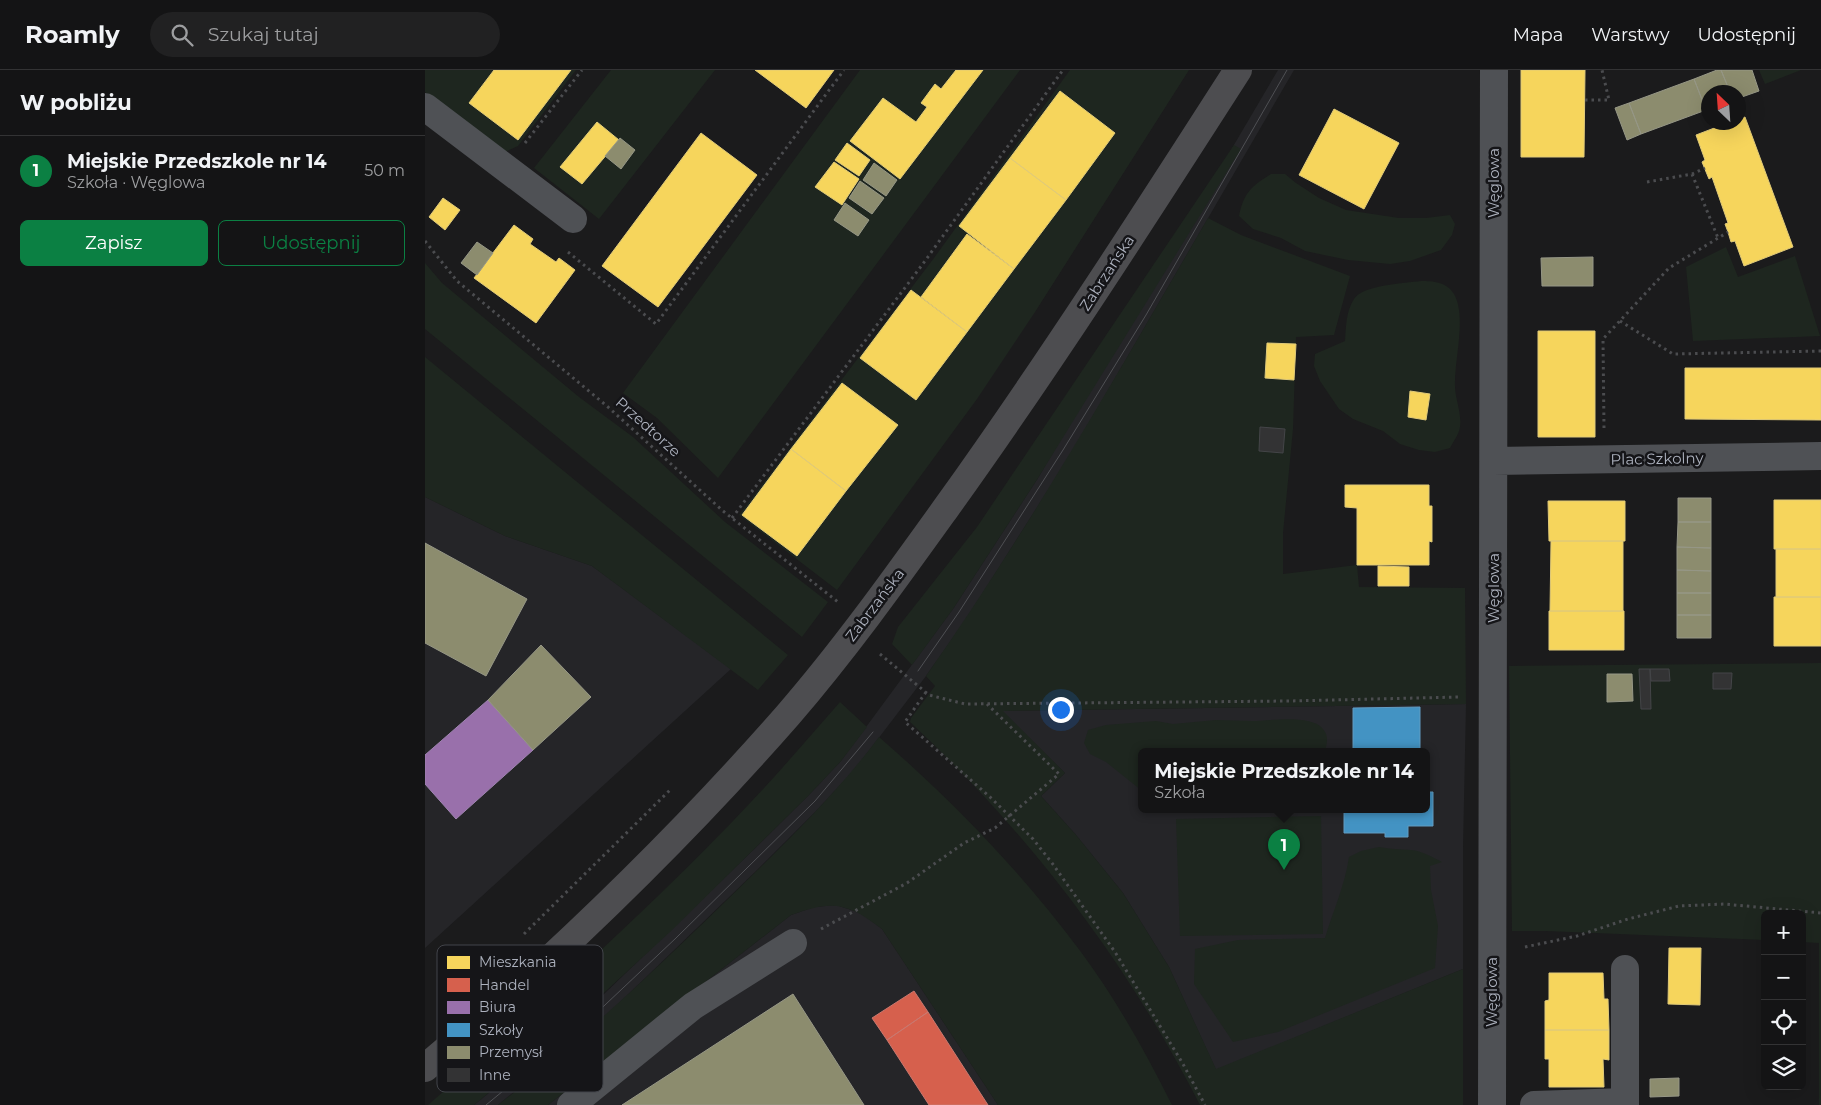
<!DOCTYPE html>
<html lang="pl">
<head>
<meta charset="utf-8">
<style>
	:root { --surface:#141415; --page:#212122; --text:#f1f3f6; --muted:#9d9ea0; --line:#333334; --accent:#0b8043 }
	body { margin:0; font-family:Montserrat,sans-serif; background:var(--page); color:var(--text) }
	.controls { position:absolute; right:15px; bottom:15px; display:grid; overflow:hidden; border-radius:8px; box-shadow:0 5px 20px #0002 }
	.controls button { width:45px; height:45px; display:grid; place-items:center; padding:0; border:0; border-bottom:1px solid var(--line); background:var(--surface); color:var(--text); font:25px sans-serif }
	.compass { position:absolute; left:1276px; top:15px; width:45px; height:45px; border-radius:50%; background:var(--surface); box-shadow:0 5px 20px #0002; rotate:335deg }
	.you { position:absolute; left:635px; top:639px; width:18px; height:18px; margin:-12px; border:4px solid #fff; border-radius:50%; background:#1a73e8; box-shadow:0 0 0 8px #1a73e833 }
	.badge { display:grid; place-items:center; width:32px; height:32px; border-radius:50%; background:var(--accent); color:#fff; font-size:16px; font-weight:700 }
	.pin { position:absolute; translate:-50% -41px; filter:drop-shadow(0 1px 2px #0008) }
	.pin::after { content:''; position:absolute; top:26px; width:18px; height:15px; background:inherit; clip-path:polygon(0 0,100% 0,50% 100%) }
	.popup { position:absolute; left:713px; top:678px; width:292px; height:65px; box-sizing:border-box; display:grid; place-content:center; border-radius:8px; background:var(--surface); filter:drop-shadow(0 1px 4px #0005); font-size:16px; white-space:nowrap; color:var(--muted) }
	.popup b { font-size:19px; color:var(--text) }
	.popup::after { content:''; position:absolute; left:50%; top:100%; margin-left:-10px; border:10px solid transparent; border-top-color:var(--surface) }
	.list { margin:0; padding:0; list-style:none }
	h2 { display:flex; justify-content:space-between; align-items:center; height:65px; margin:0; padding:0 20px; font-size:21px }
	h2 small { font-size:16px; font-weight:400; color:var(--muted) }
	.list li { display:grid; grid-template-columns:32px 1fr auto; gap:15px; align-items:center; box-sizing:border-box; height:70px; padding:0 20px; border-top:1px solid var(--line) }
	.list b { display:block; font-size:19px; white-space:nowrap }
	.list p { margin:0; font-size:16px; white-space:nowrap; color:var(--muted) }
	.list em { font-size:16px; font-style:normal; color:var(--muted) }
	.actions { display:flex; gap:10px; padding:15px 20px }
	.actions a { flex:1; padding:11px 0; border:1px solid var(--accent); border-radius:8px; text-align:center; font-size:18px; color:var(--accent) }
	.actions .main { background:var(--accent); color:#fff }
	.icon { flex:none; width:28px; height:28px; fill:none; stroke:currentColor; stroke-width:2; stroke-linecap:round; stroke-linejoin:round }
	.map { position:relative; flex:none; width:1396px; height:1035px; overflow:hidden }
	header { display:flex; align-items:center; gap:30px; box-sizing:border-box; height:70px; padding:0 25px; background:var(--surface); border-bottom:1px solid var(--line) }
	header strong { font-size:24px }
	nav { display:flex; gap:28px; margin-inline-start:auto; font-size:18px }
	.search { width:350px; height:45px; background:var(--page); display:flex; align-items:center; gap:12px; box-sizing:border-box; padding:0 18px; border-radius:28px; color:var(--muted); font-size:19px }
	main { display:flex }
	aside { flex:1; background:var(--surface) }
	.map>svg:first-child { display:block }
</style>
</head>
<body>
<header>
<strong>Roamly</strong>
<div class="search"><svg class="icon" aria-label="search" viewBox="0 0 24 24"><circle cx="10" cy="10" r="6"/><path d="M15 15l6 6"/></svg>Szukaj tutaj</div>
<nav><a>Mapa</a><a>Warstwy</a><a>Udostępnij</a></nav>
</header>
<main>
<aside>
<h2>W pobliżu<small></small></h2>
<ul class="list">
<li><span class="badge">1</span><div><b>Miejskie Przedszkole nr 14</b><p>Szkoła · Węglowa</p></div><em>50 m</em></li>
</ul>
<div class="actions"><a class="main">Zapisz</a><a>Udostępnij</a></div>
</aside>
<div class="map">
<svg width="1396" height="1035" viewBox="0 0 1396 1035">
	<rect width="100%" height="100%" fill="#1b1b1c"/>
	<path fill="#252528" fill-rule="evenodd" d="M853,0H869L649,379L542,548L501,606L430,699L393,739L329,803L188,939L73,1035H49L81,1009L178,925L319,789L383,726L416,691L528,539L613,408Z
		M0,427L80,466L167,496L306,599L0,878Z
		M1041,634L1038,777V899L791,1000L744,897L698,823L651,765L616,726L640,703L577,641ZM716,681H1002V739H716Z
		M411,835L436,843L457,859L573,1035H123L366,845L389,837Z"/>
	<path fill="#1e261f" d="M0,0H151L93,76L80,82L75,80L0,22Z
		M186,0H290L174,149L109,98Z
		M435,0H595L293,408L232,348L198,323Z
		M645,0H764L610,242L552,329L412,520L314,445L509,188Z
		M1334,0H1376L1340,14Z
		M809,75L816,79L613,408L528,539L487,595L467,574L473,557L552,457Z
		M846,104H860L871,113L894,128L921,140L974,148H1001L1025,145L1030,154L1027,165L1016,180L985,191L965,194L923,190L880,181L856,168L828,159L814,146C819,122 827,116 846,104Z
		M783,148L816,165L925,206L909,265L871,267L868,359L858,463V504L932,495L934,517L1040,518L1041,634L578,641L640,703L616,726L651,765L698,823L744,897L791,999L1038,899V1035H775C701,891 604,763 485,652L486,648L510,616L501,606C604,459 693,303 783,148Z
		M1301,177L1313,207L1370,186L1395,266L1268,271L1261,197Z
		M0,193L17,213L154,327L208,367L300,452L403,532L377,567L0,259Z
		M996,211C1008,211 1022,212 1029,224C1042,247 1029,290 1030,316C1030,329 1037,343 1035,357C1034,364 1028,372 1025,378L1010,382L994,380L975,374L958,361L928,349L914,339L895,311L889,296L890,284L920,271C921,257 921,241 929,229C938,215 980,213 996,211Z
		M0,287L363,585L333,620L167,496L80,466L0,427Z
		M1396,593V1035H1394V873L1377,872V844H1340V870L1121,861H1087L1084,596Z
		M415,632L442,657L416,691L383,726L245,862L132,966L49,1035H3C108,944 211,851 308,751C345,713 380,672 415,632Z
		M791,650C803,650 815,651 827,651C844,651 886,644 898,659C904,666 902,673 900,681H716V720L681,692L665,684L659,673L663,660L681,655L731,651L748,654Z
		M454,667C529,732 597,803 656,882C691,929 721,983 747,1035H573L457,859C422,832 407,830 366,845L123,1035H73C154,972 228,902 302,830C355,778 409,727 454,667Z
		M896,746L898,864L755,866L751,749Z
		M954,777C965,779 975,779 986,780C997,781 1007,787 1017,792L1005,796L1006,820L1013,856L1010,898L853,962L808,972L769,914L770,879L813,870L900,868C908,841 920,815 924,787L936,781Z"/>
	<path fill="#f6d55c" stroke="#e0ca79" d="M69,0H146L93,70L44,33Z
		M330,0H409L381,38Z
		M531,0H558L475,109L425,71L458,28L491,52L502,37L496,33L510,14L516,19Z
		M1096,0H1160L1159,87H1096Z
		M635,21L690,63L641,130L585,88Z
		M909,39L974,73L939,139L874,105Z
		M1320,47L1368,177L1319,196L1310,171L1306,172L1303,162L1300,154L1303,153L1287,107L1284,109L1277,92L1280,90L1271,65L1305,52H1314V49Z
		M172,52L194,70L157,114L135,97Z
		M276,63L332,105L233,237L177,196Z
		M422,73L445,90L434,106L410,90Z
		M585,88L641,130L589,199L534,156Z
		M409,92L434,109L417,135L390,117Z
		M18,128L35,140L20,160L4,147Z
		M89,155L108,169L105,174L131,192L134,188L150,200L111,253L49,208Z
		M542,164L589,199L542,262L496,227Z
		M486,220L542,262L491,330L435,288Z
		M1113,261H1170V367H1113Z
		M842,273L871,274L869,310L840,308Z
		M1260,298H1396V350L1260,349Z
		M417,313L473,355L421,421L366,379Z
		M985,321L1005,324L1001,350L983,347Z
		M366,379L421,421L372,486L317,445Z
		M920,415H1004V436H1007V472L1004,471V495H932V438L920,437Z
		M1349,430H1396V479H1349Z
		M1123,431H1200V471H1124Z
		M1126,471H1198V541H1125Z
		M1351,479H1396V527H1351Z
		M953,496L984,497V516H953Z
		M1349,527H1396V576H1349Z
		M1124,541H1199V580H1124Z
		M1244,878H1276L1275,935L1243,934Z
		M1124,903H1178L1179,929H1183L1184,960H1120V931L1124,930Z
		M1120,960H1184V990L1178,989L1179,1017H1124V989H1120Z"/>
	<path fill="#d6604d" stroke="#c9786f" d="M489,921L503,942L462,970L447,948Z
		M503,942L563,1035H504L462,970Z"/>
	<path fill="#9970ab" stroke="#9f84b0" d="M63,630L108,680L31,749L0,714V685Z"/>
	<path fill="#4393c3" stroke="#629cc1" d="M995,637V681H928V638Z
		M1002,722H1008V756H983V767H960V763H919V739H1002Z"/>
	<path fill="#8c8c6e" stroke="#969786" d="M1292,0H1296L1305,22H1284V39L1281,40L1269,9Z
		M1296,0H1327L1334,21L1314,28V22H1305Z
		M1269,9L1281,40L1216,64L1204,33Z
		M1204,33L1216,64L1202,70L1190,38Z
		M195,68L210,80L196,99L180,86Z
		M449,93L472,110L461,126L438,110Z
		M435,111L459,128L447,144L424,128Z
		M420,133L444,150L433,166L409,150Z
		M52,172L68,183L52,205L36,193Z
		M1168,187V216H1117L1116,188Z
		M1253,428H1286V452H1253Z
		M1253,452H1286V478L1252,477Z
		M0,473L102,529L61,606L0,573Z
		M1252,477L1286,478V501L1252,500Z
		M1252,500L1286,501V523H1252Z
		M1252,523H1286V545H1252Z
		M1252,545H1286V568H1252Z
		M116,575L166,627L108,680L63,630Z
		M1182,604H1207L1208,631L1182,632Z
		M368,924L439,1035H197Z
		M1254,1008V1026L1225,1027V1009Z"/>
	<path fill="#333334" stroke="#444548" d="M835,357L860,359L858,383L834,381Z
		M1214,599H1225L1226,639H1216Z
		M1225,599H1244L1245,611H1226Z
		M1288,603H1307L1306,619H1288Z"/>
	<g fill="none" stroke-linecap="round" stroke-linejoin="round">
		<path stroke="#4b4c4f" stroke-width="3" stroke-dasharray="2.5 4" stroke-linecap="butt" d="M1160,30H1184L1177,0
			M100,73L157,0
			M1267,104L1293,168
			M1222,112L1267,104L1280,98
			M0,171L32,211L183,337L298,441L413,532
			M143,182L231,254L419,0
			M1195,251L1248,284L1396,281
			M1179,358L1178,269L1244,198L1303,162
			M307,448L497,195L638,0
			M455,584L504,625L540,634L864,631L1035,627
			M501,622L480,652L565,727L608,769L627,793L690,882L758,994L780,1035
			M396,859L482,813L539,773L570,758L634,704L562,634
			M99,864L246,719
			M1100,877L1152,866L1203,849L1254,836L1299,834L1396,843"/>
		<path stroke="#4f5155" stroke-width="28" d="M0,37L148,149
			M1069,391L1396,386
			M1200,899V1035
			M146,1035L268,936L368,873
			M1067,1035L1069,0
			M1109,1035L1200,1032"/>
		<path stroke="#4d4d50" stroke-width="28" d="M0,998C30,972 60,948 89,922C185,835 278,742 363,645C420,579 470,509 521,438C623,296 718,148 813,0"/>
		<path stroke="#4f5054" stroke-width="1" d="M493,601L534,542L638,380L721,245L862,0
			M61,1035L163,951L251,868L390,731L448,662"/>
	</g>
	<g text-anchor="middle" stroke-width="5" stroke-linejoin="round" paint-order="stroke">
		<g font-size="15" fill="#acb1bd" stroke="#151518">
			<text transform="translate(1069 113) rotate(-90)" y="5">Węglowa</text>
			<text transform="translate(682 203) rotate(-57)" y="5">Zabrzańska</text>
			<text transform="translate(223 357) rotate(42)" y="5">Przedtorze</text>
			<text transform="translate(1232 389) rotate(-1)" y="5">Plac Szkolny</text>
			<text transform="translate(1069 518) rotate(-90)" y="5">Węglowa</text>
			<text transform="translate(450 535) rotate(-53)" y="5">Zabrzańska</text>
			<text transform="translate(1067 922) rotate(-90)" y="5">Węglowa</text>
		</g>
	</g>
	<rect x="12" y="875" width="166" height="147" rx="8" fill="#151518" stroke="#42444a" stroke-width="1"/>
	<rect x="22" y="886" width="23" height="13" fill="#f6d55c"/>
	<rect x="22" y="908" width="23" height="14" fill="#d6604d"/>
	<rect x="22" y="931" width="23" height="13" fill="#9970ab"/>
	<rect x="22" y="953" width="23" height="14" fill="#4393c3"/>
	<rect x="22" y="976" width="23" height="13" fill="#8c8c6e"/>
	<rect x="22" y="998" width="23" height="14" fill="#333334"/>
	<g font-size="14" fill="#acb1bd">
		<text x="54" y="897">Mieszkania</text>
		<text x="54" y="920">Handel</text>
		<text x="54" y="942">Biura</text>
		<text x="54" y="965">Szkoły</text>
		<text x="54" y="987">Przemysł</text>
		<text x="54" y="1010">Inne</text>
	</g>
</svg>
<div class="controls">
<button>+</button>
<button>−</button>
<button><svg class="icon" aria-label="locate" viewBox="0 0 24 24"><circle cx="12" cy="12" r="6"/><path d="M12 2v4M12 18v4M2 12h4M18 12h4"/></svg></button>
<button><svg class="icon" aria-label="layers" viewBox="0 0 24 24"><path d="M12 4l9 5-9 5-9-5zM3 14l9 5 9-5"/></svg></button>
</div>
<svg class="compass" viewBox="-18 -18 36 36"><path d="M0-13l5 13h-10z" fill="#e53935"/><path d="M0 13l5-13h-10z" fill="#9d9ea0"/></svg>
<div class="you"></div>
<div class="pin badge" style="left:859px;top:800px">1</div>
<div class="popup"><b>Miejskie Przedszkole nr 14</b>Szkoła</div>
</div>
</main>
</body>
</html>
